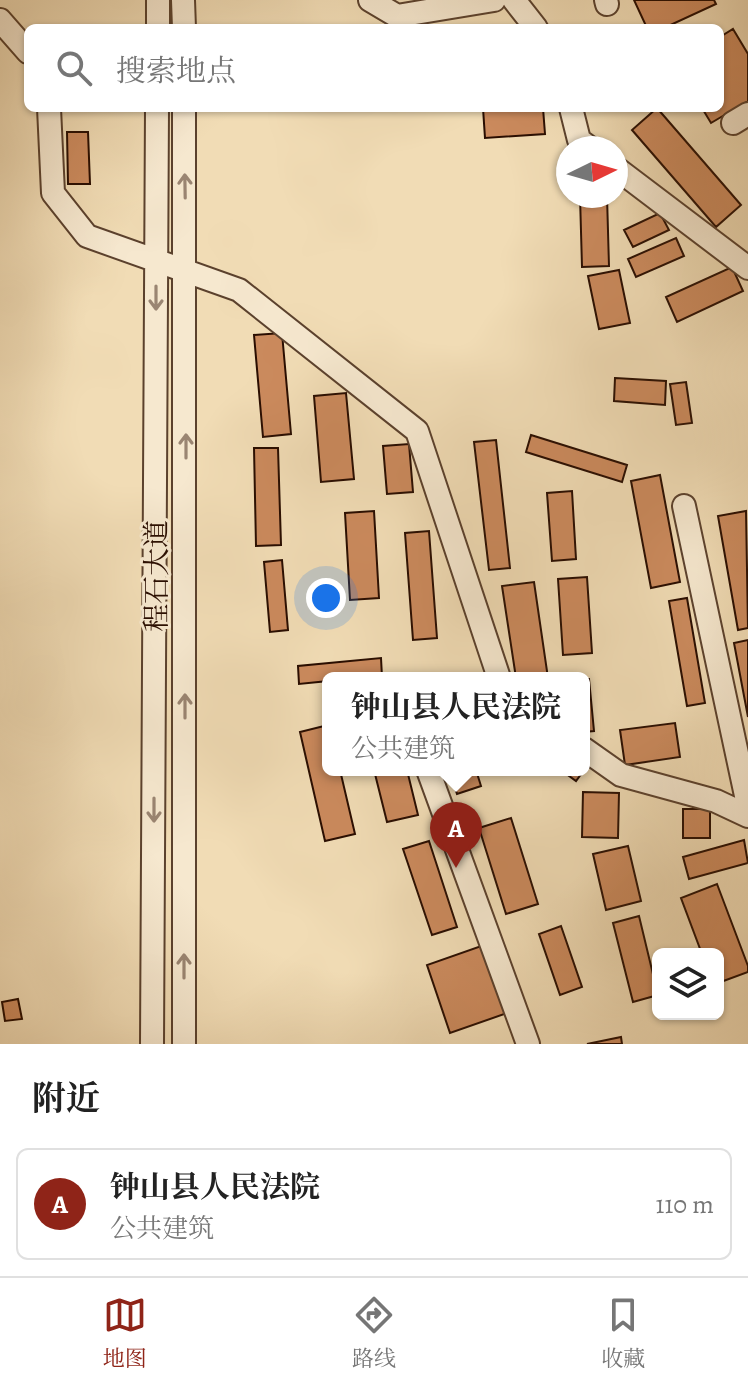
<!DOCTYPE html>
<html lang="zh">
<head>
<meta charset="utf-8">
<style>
	:root { --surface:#fff; --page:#f6f6f6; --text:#222; --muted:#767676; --line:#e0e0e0; --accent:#8f2418 }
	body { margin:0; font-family:Alegreya,"Noto Serif SC",serif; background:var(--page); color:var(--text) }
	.controls { position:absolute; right:24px; bottom:24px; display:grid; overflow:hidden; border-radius:12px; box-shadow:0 2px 6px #0004 }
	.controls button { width:72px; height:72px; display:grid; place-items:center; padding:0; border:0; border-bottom:2px solid var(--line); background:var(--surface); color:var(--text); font:40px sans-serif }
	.compass { position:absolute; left:556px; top:136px; width:72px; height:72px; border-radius:50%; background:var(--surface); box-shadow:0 2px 6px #0004; rotate:85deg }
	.you { position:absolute; left:326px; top:598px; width:28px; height:28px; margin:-20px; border:6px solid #fff; border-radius:50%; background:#1a73e8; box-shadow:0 0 0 12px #1a73e833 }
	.badge { display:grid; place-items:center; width:52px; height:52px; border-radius:50%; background:var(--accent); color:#fff; font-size:26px; font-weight:700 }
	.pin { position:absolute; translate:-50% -66px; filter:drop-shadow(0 2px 4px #0008) }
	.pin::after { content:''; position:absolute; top:42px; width:28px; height:24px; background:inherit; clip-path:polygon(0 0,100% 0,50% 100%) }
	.popup { position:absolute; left:322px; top:672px; width:268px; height:104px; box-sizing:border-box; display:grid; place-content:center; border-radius:12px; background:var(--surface); filter:drop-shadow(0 2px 6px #0005); font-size:26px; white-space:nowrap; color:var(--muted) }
	.popup b { font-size:30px; color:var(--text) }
	.popup::after { content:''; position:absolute; left:50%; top:100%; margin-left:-16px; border:16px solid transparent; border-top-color:var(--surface) }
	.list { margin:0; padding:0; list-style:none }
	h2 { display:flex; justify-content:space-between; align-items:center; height:104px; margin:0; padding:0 32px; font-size:34px }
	h2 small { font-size:26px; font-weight:400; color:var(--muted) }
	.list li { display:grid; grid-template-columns:52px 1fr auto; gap:24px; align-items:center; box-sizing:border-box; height:112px; margin:0 16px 16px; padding:0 16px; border:2px solid var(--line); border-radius:12px }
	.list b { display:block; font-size:30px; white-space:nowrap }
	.list p { margin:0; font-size:26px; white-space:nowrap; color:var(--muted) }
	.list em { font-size:26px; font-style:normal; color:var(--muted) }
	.icon { flex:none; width:44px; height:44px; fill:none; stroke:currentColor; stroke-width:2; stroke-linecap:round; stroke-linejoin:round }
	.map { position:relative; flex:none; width:748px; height:1044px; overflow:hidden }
	.search { position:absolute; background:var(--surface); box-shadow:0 2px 6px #0004; left:24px; right:24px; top:24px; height:88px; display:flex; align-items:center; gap:20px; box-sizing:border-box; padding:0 28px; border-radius:12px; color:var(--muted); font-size:30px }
	.sheet { height:232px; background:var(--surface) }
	nav { display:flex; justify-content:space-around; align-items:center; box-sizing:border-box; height:112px; border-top:2px solid var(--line); background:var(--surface); font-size:22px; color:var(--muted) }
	nav a { display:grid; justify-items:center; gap:4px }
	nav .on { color:var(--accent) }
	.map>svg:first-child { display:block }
</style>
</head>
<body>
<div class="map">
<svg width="748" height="1044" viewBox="0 0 748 1044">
	<rect width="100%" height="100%" fill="#f1dcb5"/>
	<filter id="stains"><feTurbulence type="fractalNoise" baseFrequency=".0025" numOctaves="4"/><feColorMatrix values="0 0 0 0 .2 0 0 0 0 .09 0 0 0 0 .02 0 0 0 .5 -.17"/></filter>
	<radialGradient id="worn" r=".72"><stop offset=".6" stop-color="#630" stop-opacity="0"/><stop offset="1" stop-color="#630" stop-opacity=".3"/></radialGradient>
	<path fill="#cb8a5d" stroke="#290d00" stroke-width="2" d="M634,0H714L716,4L664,28H647Z
		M733,29L748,54V101L711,123L702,108H720V37Z
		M483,108H543L545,134L485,138Z
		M657,108L741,205L716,227L632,130Z
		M67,132H88L90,184H68Z
		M580,196H607L609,266L582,267Z
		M660,213L669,230L633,247L624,230Z
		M676,238L684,256L636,277L628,259Z
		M732,267L743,291L677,322L666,297Z
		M619,270L630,323L599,329L588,276Z
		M282,333L291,434L263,437L254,335Z
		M615,378L666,381L665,405L614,401Z
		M686,382L692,423L676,425L670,384Z
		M346,393L354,479L321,482L314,396Z
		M531,435L627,465L622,482L526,452Z
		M496,440L510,568L489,570L474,442Z
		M409,444L413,492L387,494L383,446Z
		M254,448H278L281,545L256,546Z
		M660,475L680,582L651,588L631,481Z
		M572,491L576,559L552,561L547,493Z
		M374,511L379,598L350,600L345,513Z
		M746,511L748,628L738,630L718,516Z
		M429,531L437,638L413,640L405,533Z
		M282,560L288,630L270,632L264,562Z
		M587,577L592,653L563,655L558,579Z
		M534,582L548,678H516L502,586Z
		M687,598L705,703L687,706L669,601Z
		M748,640V717L734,643Z
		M381,658L382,677L328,678V681L299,684L298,666Z
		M584,679H589L594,731L584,732Z
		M675,723L680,757L625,765L620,730Z
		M328,725V770H340L355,834L325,841L300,732Z
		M584,764L587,766L576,781L561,770H584Z
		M374,770H407L418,815L387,822Z
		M449,770H476L481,786L457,794Z
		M583,792L619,793L618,838L582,837Z
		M683,809H710V838H683Z
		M511,818L538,904L506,914L479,828Z
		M744,840L748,863L689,879L683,857Z
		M429,841L457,927L432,935L403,849Z
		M628,846L641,901L606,910L593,854Z
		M717,884L748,966V972L718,983V954H702L681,898Z
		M639,916L658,995L633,1002L613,923Z
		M561,926L582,987L560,995L539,934Z
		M487,944L510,1012L450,1033L427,965Z
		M18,999L22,1019L5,1021L2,1002Z
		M621,1037L622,1044H587Z"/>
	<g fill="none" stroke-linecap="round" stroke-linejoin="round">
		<g stroke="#5b412d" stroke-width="26">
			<path id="minor" d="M183,0L184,28
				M370,0L397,16L494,0
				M514,0L536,28
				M606,0L607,4
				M0,20L28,52
				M158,28V0
				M49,108L53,193L87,236L239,290L417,431L499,678
				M571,108L579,140L590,148
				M733,123L748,114
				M616,168L748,268
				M684,506L748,805
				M584,749L621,775L716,801L748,816
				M428,770L528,1044
				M152,1044L157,108
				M184,1044V108"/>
		</g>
		<use href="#minor" stroke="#f6e8cf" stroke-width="22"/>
	</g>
	<defs><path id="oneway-shaft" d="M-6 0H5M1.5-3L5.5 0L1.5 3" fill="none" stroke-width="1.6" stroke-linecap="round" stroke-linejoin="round" transform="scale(2)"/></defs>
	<g stroke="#9a8572">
		<use href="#oneway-shaft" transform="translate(185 186) rotate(-91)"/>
		<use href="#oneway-shaft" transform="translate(156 298) rotate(90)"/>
		<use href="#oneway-shaft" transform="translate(186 446) rotate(-90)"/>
		<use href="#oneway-shaft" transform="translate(185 706) rotate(-90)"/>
		<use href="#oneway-shaft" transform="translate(154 810) rotate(90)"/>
		<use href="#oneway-shaft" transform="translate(184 966) rotate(-90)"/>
	</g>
	<g text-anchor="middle" stroke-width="6" stroke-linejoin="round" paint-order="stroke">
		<g font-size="28" fill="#290d00" stroke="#f6e8cf">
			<text transform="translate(156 576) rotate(-90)" y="10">程石大道</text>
		</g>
	</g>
	<rect width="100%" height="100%" filter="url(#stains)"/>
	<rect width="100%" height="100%" fill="url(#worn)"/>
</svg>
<div class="controls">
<button><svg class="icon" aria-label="layers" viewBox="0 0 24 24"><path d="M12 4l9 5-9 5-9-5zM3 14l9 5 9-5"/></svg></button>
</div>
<svg class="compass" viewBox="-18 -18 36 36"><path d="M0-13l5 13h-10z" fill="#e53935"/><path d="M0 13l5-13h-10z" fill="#767676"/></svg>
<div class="you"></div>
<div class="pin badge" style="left:456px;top:868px">A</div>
<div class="popup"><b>钟山县人民法院</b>公共建筑</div>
<div class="search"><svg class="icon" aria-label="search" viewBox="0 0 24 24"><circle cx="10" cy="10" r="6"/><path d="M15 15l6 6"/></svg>搜索地点</div>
</div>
<section class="sheet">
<h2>附近<small></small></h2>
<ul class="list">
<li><span class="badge">A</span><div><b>钟山县人民法院</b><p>公共建筑</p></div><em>110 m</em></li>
</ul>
</section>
<nav>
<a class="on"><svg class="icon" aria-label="map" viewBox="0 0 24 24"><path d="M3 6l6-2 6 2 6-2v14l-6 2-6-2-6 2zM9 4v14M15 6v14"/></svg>地图</a>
<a><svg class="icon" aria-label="directions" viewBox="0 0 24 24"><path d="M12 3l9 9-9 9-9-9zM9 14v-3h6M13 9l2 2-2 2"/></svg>路线</a>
<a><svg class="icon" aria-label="saved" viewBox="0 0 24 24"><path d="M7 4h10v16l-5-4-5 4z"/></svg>收藏</a>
</nav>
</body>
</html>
